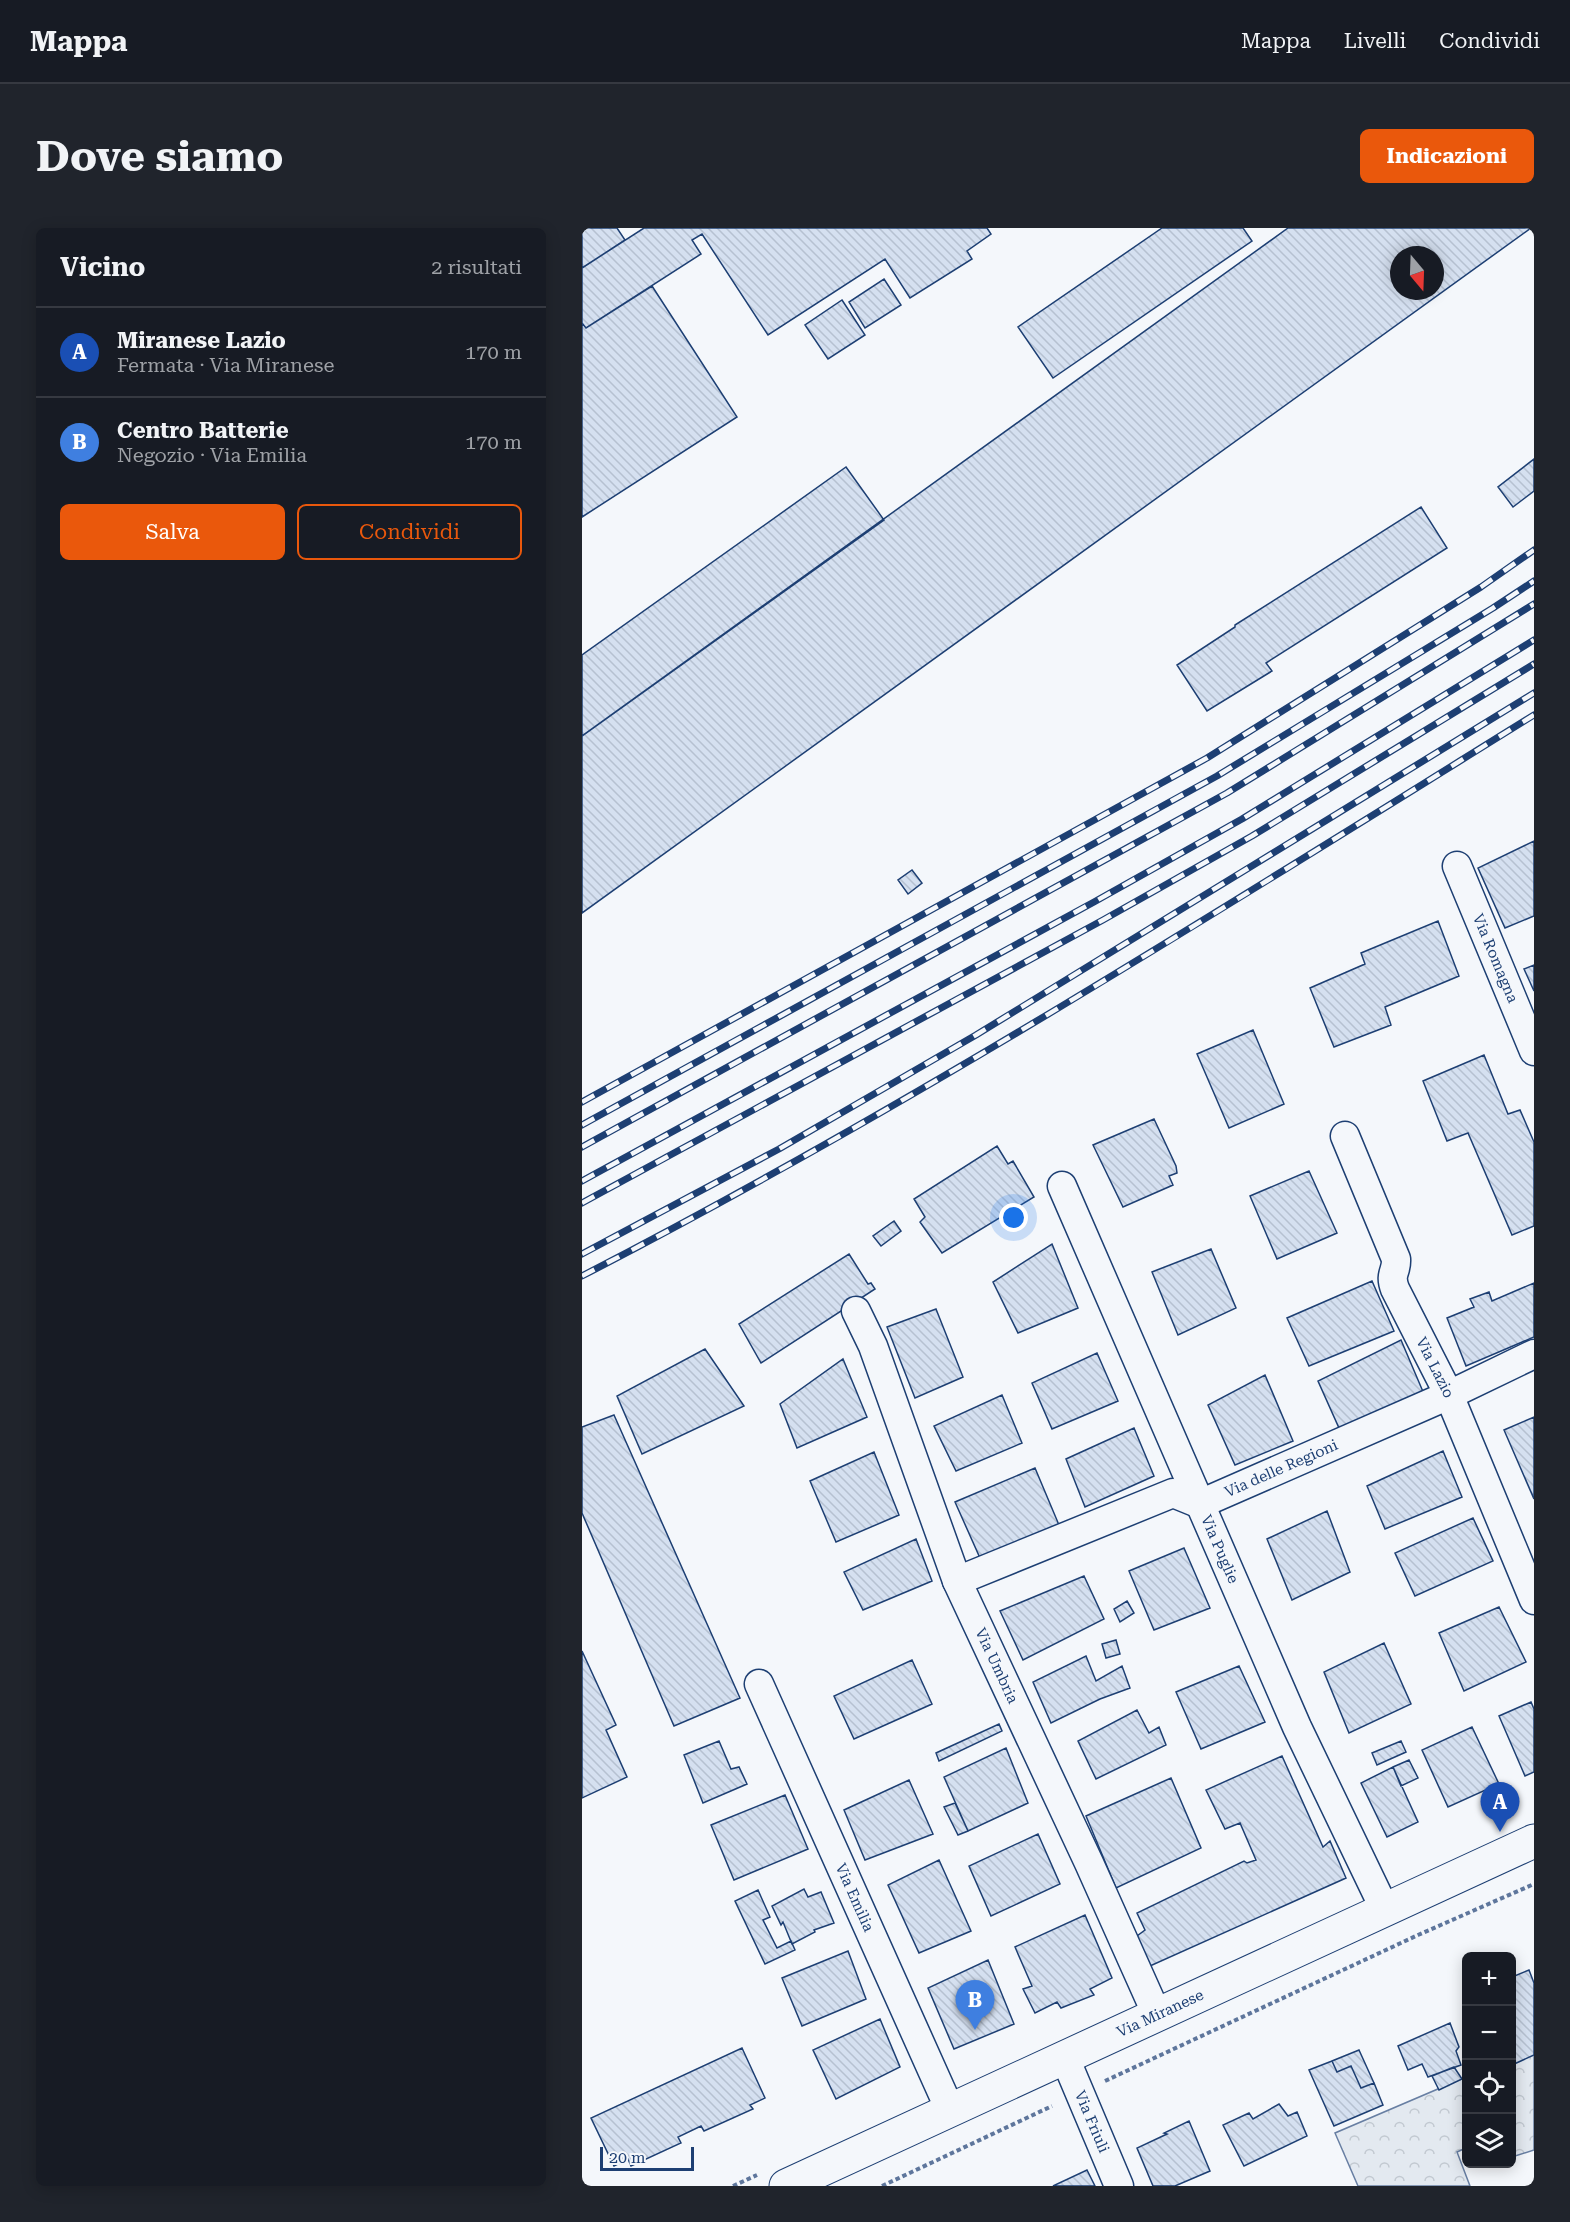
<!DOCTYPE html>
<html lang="it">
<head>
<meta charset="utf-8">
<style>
	:root { --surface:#171b24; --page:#20242c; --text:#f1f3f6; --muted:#9ea1a6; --line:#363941; --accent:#ea580c }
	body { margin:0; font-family:"Roboto Serif",serif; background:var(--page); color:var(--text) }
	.controls { position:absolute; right:18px; bottom:18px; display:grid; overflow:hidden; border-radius:9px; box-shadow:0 3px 15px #0003 }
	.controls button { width:54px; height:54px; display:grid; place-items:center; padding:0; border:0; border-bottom:2px solid var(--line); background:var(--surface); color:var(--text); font:30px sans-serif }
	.compass { position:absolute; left:808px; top:18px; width:54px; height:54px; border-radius:50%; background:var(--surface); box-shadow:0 3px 15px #0003; rotate:161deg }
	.scale { position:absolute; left:18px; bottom:15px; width:94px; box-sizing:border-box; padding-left:6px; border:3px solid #1d3f73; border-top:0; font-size:16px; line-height:21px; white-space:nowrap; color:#1d3f73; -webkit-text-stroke:4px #f4f7fb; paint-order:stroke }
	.you { position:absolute; left:432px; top:990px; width:21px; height:21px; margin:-15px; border:4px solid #fff; border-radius:50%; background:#1a73e8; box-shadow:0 0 0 9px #1a73e833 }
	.badge { display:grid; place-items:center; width:39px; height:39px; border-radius:50%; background:var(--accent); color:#fff; font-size:20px; font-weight:700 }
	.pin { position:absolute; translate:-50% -50px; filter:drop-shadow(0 2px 3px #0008) }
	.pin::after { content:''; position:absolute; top:32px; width:21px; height:18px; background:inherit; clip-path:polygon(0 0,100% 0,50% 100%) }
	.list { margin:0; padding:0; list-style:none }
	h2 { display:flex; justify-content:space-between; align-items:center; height:78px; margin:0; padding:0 24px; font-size:26px }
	h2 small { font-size:20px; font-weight:400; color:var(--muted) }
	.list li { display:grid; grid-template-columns:39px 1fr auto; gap:18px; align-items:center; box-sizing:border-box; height:90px; padding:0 24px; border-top:2px solid var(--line) }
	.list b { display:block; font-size:22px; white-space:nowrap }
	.list p { margin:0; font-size:20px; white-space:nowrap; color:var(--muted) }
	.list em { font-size:20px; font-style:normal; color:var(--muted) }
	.actions { display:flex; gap:12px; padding:18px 24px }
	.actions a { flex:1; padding:14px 0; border:2px solid var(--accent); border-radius:9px; text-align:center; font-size:21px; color:var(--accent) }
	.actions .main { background:var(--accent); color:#fff }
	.icon { flex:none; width:33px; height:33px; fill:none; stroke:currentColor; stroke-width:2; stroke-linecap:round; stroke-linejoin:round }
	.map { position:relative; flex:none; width:952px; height:1958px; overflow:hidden; border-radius:9px }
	header { display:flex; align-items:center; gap:36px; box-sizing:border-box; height:84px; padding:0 30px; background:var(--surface); border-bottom:2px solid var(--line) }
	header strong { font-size:28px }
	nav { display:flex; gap:33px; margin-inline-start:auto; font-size:21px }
	.intro { display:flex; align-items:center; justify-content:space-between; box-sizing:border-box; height:144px; padding:0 36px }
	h1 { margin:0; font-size:42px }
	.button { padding:15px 27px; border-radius:9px; background:var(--accent); color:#fff; font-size:21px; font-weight:700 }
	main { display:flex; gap:36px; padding:0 36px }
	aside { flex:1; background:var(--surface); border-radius:9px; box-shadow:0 3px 15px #0003 }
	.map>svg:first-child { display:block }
</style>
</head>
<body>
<header>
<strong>Mappa</strong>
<nav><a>Mappa</a><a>Livelli</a><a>Condividi</a></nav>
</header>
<div class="intro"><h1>Dove siamo</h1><a class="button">Indicazioni</a></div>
<main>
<aside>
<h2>Vicino<small>2 risultati</small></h2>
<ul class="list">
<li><span class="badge" style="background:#1a4fb4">A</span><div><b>Miranese Lazio</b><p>Fermata · Via Miranese</p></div><em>170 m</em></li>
<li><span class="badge" style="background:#3f7fe0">B</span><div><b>Centro Batterie</b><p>Negozio · Via Emilia</p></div><em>170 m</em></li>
</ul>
<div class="actions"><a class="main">Salva</a><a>Condividi</a></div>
</aside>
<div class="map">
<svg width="952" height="1958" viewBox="0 0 952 1958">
	<defs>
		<pattern id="park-crowns" width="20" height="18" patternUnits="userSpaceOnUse" patternTransform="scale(1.5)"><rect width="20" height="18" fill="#e3e9f0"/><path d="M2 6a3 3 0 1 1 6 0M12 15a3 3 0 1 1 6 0" fill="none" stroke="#c2c9d1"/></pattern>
		<pattern id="building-back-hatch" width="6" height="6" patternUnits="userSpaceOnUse" patternTransform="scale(1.5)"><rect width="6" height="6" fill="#d5e0f0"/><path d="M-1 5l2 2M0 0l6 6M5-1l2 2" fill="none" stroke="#b6c1d1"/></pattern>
	</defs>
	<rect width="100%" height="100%" fill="#f4f7fb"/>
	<path fill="url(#park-crowns)" stroke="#687fa3" stroke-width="1.5" d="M952,1822V1922L930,1929V1831Z
		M884,1849V1920L875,1924L888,1958H776L753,1905Z"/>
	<path fill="url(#building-back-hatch)" stroke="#1d3f73" stroke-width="1.5" fill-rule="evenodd" d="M0,0H35L43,12L0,40Z
		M62,0H405L409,6L385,23L390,31L328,70L303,31L186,107L120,6L110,12L119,26L4,100L0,95V40Z
		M580,0H661L670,13L471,150L436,99Z
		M706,0H949L0,685V508ZM817,27H853V63H817Z
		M302,51L319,77L283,100L267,74Z
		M70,58L155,189L0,289V95L4,100Z
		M260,72L283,107L246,131L223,97Z
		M952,231V263L931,279L916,259Z
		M264,239L302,292L0,508V427Z
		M839,279L865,320L684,435L690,443L625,483L595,437L653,399V397Z
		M952,613V688L923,700L896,640Z
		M330,642L340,655L326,666L316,652Z
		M856,693L877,748L803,779L809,797L752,819L728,760L783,736L779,725Z
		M952,737V763L942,741Z
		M671,802L702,876L647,900L615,826Z
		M902,827L926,886L938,882L952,914V998L930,1007L886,905L865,913L841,853Z
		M572,891L594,938L595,945L587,948L591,957L541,979L511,917Z
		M415,918L426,936L431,933L452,969L360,1025L338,994L343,989L332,971Z
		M727,943L755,1005L695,1031L668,968Z
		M312,993L319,1003L299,1018L291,1008Z
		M470,1016L496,1080L436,1105L411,1054Z
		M629,1021L654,1080L596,1107L570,1044Z
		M267,1026L286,1056L289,1055L293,1061L179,1135L157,1096Z
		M790,1053L812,1103L727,1138L705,1090Z
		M952,1055V1109L884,1138L865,1090L892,1079L888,1071L907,1064L910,1073Z
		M354,1081L381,1149L333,1170L305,1099Z
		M819,1112L842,1166L757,1200L736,1153Z
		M123,1121L162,1178L60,1226L35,1168Z
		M515,1125L536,1173L470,1201L450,1155Z
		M261,1131L285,1189L215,1220L198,1176Z
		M683,1147L711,1213L653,1237L626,1177Z
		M420,1167L440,1215L374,1243L352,1198Z
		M32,1187L158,1470L92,1498L0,1285V1199Z
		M952,1189V1271L922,1202Z
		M552,1200L572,1248L503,1279L484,1231Z
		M861,1223L880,1269L803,1301L785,1258Z
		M292,1224L317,1287L254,1314L228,1253Z
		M453,1240L477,1297L398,1330L373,1274Z
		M745,1283L768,1344L710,1372L685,1311Z
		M891,1290L911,1333L833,1368L813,1325Z
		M334,1311L350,1353L281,1382L262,1344Z
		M602,1320L628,1380L572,1402L547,1343Z
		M502,1348L522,1391L441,1432L418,1383Z
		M545,1373L552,1385L538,1394L532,1381Z
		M917,1379L944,1434L882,1463L857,1405Z
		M534,1412L538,1426L524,1430L520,1416Z
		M802,1415L829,1476L767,1505L742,1444Z
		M0,1423L34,1497L24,1502L45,1549L0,1570Z
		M504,1428L514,1453L540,1438L548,1460L518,1471L469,1495L451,1454Z
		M330,1432L350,1476L272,1511L252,1468Z
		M657,1438L683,1494L619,1521L594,1464Z
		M949,1474L952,1481V1544L943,1548L917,1488Z
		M555,1482L567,1505L577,1499L584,1517L514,1551L496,1513Z
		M417,1496L420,1503L357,1533L354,1525Z
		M890,1499L917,1556L866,1579L840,1522Z
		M137,1513L149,1541L157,1539L165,1556L121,1575L102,1527Z
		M819,1513L824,1524L795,1537L790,1525Z
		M424,1520L446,1575L386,1603L362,1549Z
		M700,1528L741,1619L748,1613L764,1650L568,1738L555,1708L563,1702L555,1685L662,1633L665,1635L674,1632L658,1595L643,1601L624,1562Z
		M827,1532L836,1550L819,1558L811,1539Z
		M811,1539L836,1594L805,1609L779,1555Z
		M589,1550L619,1620L534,1660L504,1588Z
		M327,1552L351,1606L283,1632L262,1582Z
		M203,1567L226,1621L152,1652L129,1597Z
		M373,1575L386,1603L376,1607L362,1579Z
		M456,1606L478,1656L409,1688L387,1638Z
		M357,1632L389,1703L337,1725L306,1657Z
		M222,1661L226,1669L239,1664L252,1695L232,1702L233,1704L210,1716L201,1694L199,1697L190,1678Z
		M176,1662L188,1689L181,1692L195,1720L209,1713L213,1722L183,1736L153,1673Z
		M503,1687L530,1750L508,1761L512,1767L479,1780L475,1774L453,1785L441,1761L450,1758L433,1719Z
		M266,1723L284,1771L220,1798L200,1750Z
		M406,1732L432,1796L372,1821L346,1760Z
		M947,1742L952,1755V1827L930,1837V1749Z
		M298,1791L318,1839L254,1871L231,1822Z
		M868,1795L877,1819L874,1823L879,1837L846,1849L840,1836L826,1842L816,1818Z
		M160,1820L183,1870L168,1877L171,1881L122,1903L119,1898L96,1909L99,1915L49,1938L46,1931L32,1938L9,1890Z
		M777,1822L792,1855L779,1860L769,1838L755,1844L750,1833Z
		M750,1833L755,1844L769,1838L779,1860L792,1855L801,1877L752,1898L727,1842Z
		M872,1839L880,1851L857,1862L850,1848Z
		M697,1876L706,1888L715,1884L725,1908L662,1938L641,1897L667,1885L671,1891Z
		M607,1893L628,1943L593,1958H571L555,1920L585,1906L582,1905Z
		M505,1942L513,1958H471Z"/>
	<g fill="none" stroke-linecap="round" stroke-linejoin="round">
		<g stroke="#1d3f73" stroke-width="31">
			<g id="street">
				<path id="s1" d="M875,638L952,823"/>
				<path id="s2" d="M763,908L814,1031C815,1044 807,1045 813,1061L867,1167L952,1372"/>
				<path id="s3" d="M480,958L715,1499L803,1682"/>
				<path id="s4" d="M274,1083L291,1118L375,1353L507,1635L575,1787"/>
				<path id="s5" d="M375,1353L591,1265L618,1276L867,1167L952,1126"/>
				<path id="s6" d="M177,1456L368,1882"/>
				<path id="s7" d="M483,1830L537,1958"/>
			</g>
		</g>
		<g stroke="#1d3f73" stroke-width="35">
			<g id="secondary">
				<path id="s8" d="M204,1958L952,1613"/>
			</g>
		</g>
		<path stroke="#5e769c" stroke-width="4" stroke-dasharray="4.5 3" stroke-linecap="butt" d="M523,1853L836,1707L952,1656
			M151,1958L175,1947
			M300,1958L470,1878"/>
		<use href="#street" stroke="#f4f7fb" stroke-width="28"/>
		<use href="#secondary" stroke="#f4f7fb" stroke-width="33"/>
		<g stroke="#1d3f73" stroke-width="7">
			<path id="rail" d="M0,874L625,530L899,359L952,322
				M0,897L635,548L911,380L952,353
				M0,919L645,565L952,376
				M0,953L512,674L660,591L952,412
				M0,975L521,692L670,608L952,436
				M0,1026L197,921L394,807L952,465
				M0,1048C328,879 639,681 952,487"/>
		</g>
		<use href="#rail" stroke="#f4f7fb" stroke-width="4.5" stroke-dasharray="14" stroke-linecap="butt"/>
	</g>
	<g text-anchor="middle" stroke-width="4.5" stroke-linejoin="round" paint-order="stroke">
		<g font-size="15" fill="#1d3f73" stroke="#f4f7fb">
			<text dy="5" stroke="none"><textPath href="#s1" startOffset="100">Via Romagna</textPath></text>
			<text dy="5" stroke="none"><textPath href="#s2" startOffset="252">Via Lazio</textPath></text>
			<text dy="5" stroke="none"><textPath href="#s5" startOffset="351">Via delle Regioni</textPath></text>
			<text dy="5" stroke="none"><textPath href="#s3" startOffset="396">Via Puglie</textPath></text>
			<text dy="5" stroke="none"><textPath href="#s4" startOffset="382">Via Umbria</textPath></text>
			<text dy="5" stroke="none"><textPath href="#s6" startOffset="234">Via Emilia</textPath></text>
			<text dy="5" stroke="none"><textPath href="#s8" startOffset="412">Via Miranese</textPath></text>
			<text dy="5" stroke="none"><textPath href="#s7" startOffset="69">Via Friuli</textPath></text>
		</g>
	</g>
</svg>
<div class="controls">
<button>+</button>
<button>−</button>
<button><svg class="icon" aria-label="locate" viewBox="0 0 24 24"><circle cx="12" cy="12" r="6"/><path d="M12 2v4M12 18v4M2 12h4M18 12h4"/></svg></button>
<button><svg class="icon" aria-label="layers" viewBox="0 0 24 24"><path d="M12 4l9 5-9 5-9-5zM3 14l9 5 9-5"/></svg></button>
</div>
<svg class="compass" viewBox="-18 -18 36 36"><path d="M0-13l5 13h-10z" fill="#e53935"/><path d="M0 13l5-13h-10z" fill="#9ea1a6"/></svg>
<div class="scale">20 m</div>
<div class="you"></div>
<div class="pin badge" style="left:918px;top:1604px;background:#1a4fb4">A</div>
<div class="pin badge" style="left:393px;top:1802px;background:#3f7fe0">B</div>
</div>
</main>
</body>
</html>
